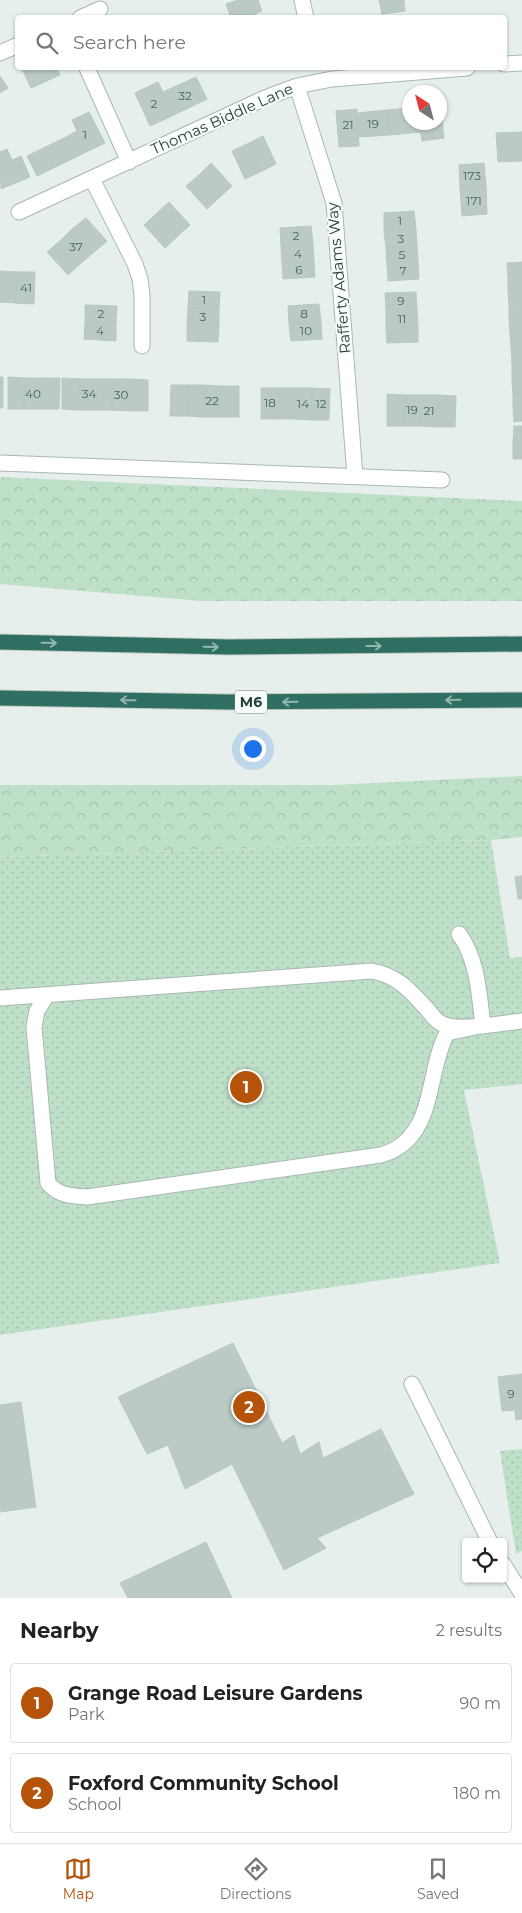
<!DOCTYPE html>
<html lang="en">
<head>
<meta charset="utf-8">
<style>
	:root { --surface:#fff; --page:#f6f6f6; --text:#222; --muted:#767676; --line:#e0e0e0; --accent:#b45309 }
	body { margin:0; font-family:Montserrat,sans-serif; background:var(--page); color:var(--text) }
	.controls { position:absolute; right:15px; bottom:15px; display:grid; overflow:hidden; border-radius:5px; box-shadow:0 1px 4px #0004 }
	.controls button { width:45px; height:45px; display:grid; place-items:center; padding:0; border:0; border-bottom:1px solid var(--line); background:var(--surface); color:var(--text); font:25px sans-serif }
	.compass { position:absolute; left:402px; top:85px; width:45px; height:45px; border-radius:50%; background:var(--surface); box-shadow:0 1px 4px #0004; rotate:324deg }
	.you { position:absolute; left:252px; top:748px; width:18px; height:18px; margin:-12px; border:4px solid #fff; border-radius:50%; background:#1a73e8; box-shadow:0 0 0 8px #1a73e833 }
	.badge { display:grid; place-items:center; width:32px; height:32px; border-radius:50%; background:var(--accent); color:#fff; font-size:16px; font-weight:700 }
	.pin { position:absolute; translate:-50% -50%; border:2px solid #fff; box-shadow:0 1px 5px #0006 }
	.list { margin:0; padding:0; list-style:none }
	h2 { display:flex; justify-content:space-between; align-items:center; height:65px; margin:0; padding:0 20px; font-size:21px }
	h2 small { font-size:16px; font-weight:400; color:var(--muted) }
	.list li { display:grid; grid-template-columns:32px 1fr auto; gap:15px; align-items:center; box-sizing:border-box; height:80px; margin:0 10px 10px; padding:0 10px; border:1px solid var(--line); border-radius:5px }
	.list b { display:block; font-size:19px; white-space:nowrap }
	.list p { margin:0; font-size:16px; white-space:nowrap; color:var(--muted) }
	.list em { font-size:16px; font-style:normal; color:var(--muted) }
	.icon { flex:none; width:28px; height:28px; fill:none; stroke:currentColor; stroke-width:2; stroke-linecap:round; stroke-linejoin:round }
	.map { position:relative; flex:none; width:522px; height:1598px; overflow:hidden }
	.search { position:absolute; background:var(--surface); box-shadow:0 1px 4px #0004; left:15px; right:15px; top:15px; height:55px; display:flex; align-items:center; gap:12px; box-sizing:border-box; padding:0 18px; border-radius:5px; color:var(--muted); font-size:19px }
	.sheet { height:245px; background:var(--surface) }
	nav { display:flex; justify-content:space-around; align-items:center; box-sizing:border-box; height:70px; border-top:1px solid var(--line); background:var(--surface); font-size:14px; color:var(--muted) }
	nav a { display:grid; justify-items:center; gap:2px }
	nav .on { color:var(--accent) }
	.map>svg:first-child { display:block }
</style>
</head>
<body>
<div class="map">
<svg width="522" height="1598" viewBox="0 0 522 1598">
	<defs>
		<pattern id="grass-dots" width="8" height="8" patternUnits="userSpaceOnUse" patternTransform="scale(1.25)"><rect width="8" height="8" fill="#bfe0c8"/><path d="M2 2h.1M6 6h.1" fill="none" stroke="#a4c1ad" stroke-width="1.8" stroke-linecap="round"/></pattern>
		<pattern id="forest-crowns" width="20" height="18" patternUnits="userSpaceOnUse" patternTransform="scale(1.25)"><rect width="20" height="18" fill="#bfe0c8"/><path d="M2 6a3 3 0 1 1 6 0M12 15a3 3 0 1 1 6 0" fill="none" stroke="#a4c1ad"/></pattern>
	</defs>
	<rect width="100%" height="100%" fill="#e6efeb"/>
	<path fill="url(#grass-dots)" d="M491,840L510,958L522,957V1084L464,1090L500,1263L0,1335V857Z
		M522,1449V1551L516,1554L500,1451Z"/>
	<path fill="url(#forest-crowns)" d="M0,477L522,501V601H202L0,584Z
		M522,776V837L491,840L0,857V785H333Z"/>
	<path fill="#bbcac4" stroke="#b8c9c2" d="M238,0H258L262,11L245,18H231L226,4Z
		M379,0H404L405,11L382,14Z
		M26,68H57L60,75L31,88L22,69Z
		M0,76L8,88L0,93Z
		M196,77L207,99L174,115L163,92Z
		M158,82L174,115L150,126L135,93Z
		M440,98L444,138L422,141L419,122H440Z
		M410,108V122H419L421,132L390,135L387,110Z
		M357,109L359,146L339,147L336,111Z
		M387,110L390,135L359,137L357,113Z
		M89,112L105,143L72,159L62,139L77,131L72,120Z
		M522,132V146L497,147L496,133Z
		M263,136L276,164L260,172L247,144Z
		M62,139L72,159L37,176L27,156Z
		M247,144L260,172L245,179L232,151Z
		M522,146V161L498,162L497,147Z
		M7,149L12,160L21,156L30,177L1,189L0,152Z
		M211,163L232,186L219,198L199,175Z
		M484,163L486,186L460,188L459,165Z
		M199,175L219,198L207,209L186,186Z
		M486,186L487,214L462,216L460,188Z
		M169,202L190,225L177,237L156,214Z
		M414,211L416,229L384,231V213Z
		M156,214L177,237L165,248L144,225Z
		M86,218L107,241L93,253L72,229Z
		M311,226L313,244L281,246L280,228Z
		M72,229L93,253L80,264L60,241Z
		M416,229L417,246L386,248L384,231Z
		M60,241L80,264L68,275L47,252Z
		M313,244L314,261L282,263L281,246Z
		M417,246L418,261L387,264L386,248Z
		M314,261L315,277L283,279L282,263Z
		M418,261L419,279L388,281L387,264Z
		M522,262V276L508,277L507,263Z
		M0,271L18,272L16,303L0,302Z
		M18,272H35L34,304L16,303Z
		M522,276V291H508V277Z
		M189,291L220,292L219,309L188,308Z
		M508,291H522V304L509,305Z
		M416,292L417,310H386L385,293Z
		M319,304L321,322L289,324L288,306Z
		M522,304V318L509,319V305Z
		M85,305L117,306L116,323L85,322Z
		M188,308L219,309V327L187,326Z
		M386,310H417L418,327L386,328Z
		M522,318V333L510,334L509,319Z
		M85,322L116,323V341L84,339Z
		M321,322L322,339L291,341L289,324Z
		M187,326L219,327L218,342L187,341Z
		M418,327V342L387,343L386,328Z
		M522,333V348H511L510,334Z
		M511,348H522V362L512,363Z
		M522,362V380H512V363Z
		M0,377H3V408H0Z
		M8,377L25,378L24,409H8Z
		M25,378H42L41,409H24Z
		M42,378H60L59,409H41Z
		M62,378L80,379L79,410L62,409Z
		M80,379H98L97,410H79Z
		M98,379H113L112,410H97Z
		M113,379H130V411L112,410Z
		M130,379L148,380V411H130Z
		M512,380H522V394L513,395Z
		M171,385H189L188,416H170Z
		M189,385H204L203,417L188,416Z
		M204,385L221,386V417H203Z
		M221,386H239V417H221Z
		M261,388H279L278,419H261Z
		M279,388H295L294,419H278Z
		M295,388H312L311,420L294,419Z
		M312,388L330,389L329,420H311Z
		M387,394L405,395L404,426H387Z
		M522,394V408H513V395Z
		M405,395H420V426H404Z
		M420,395H438L437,427L420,426Z
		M438,395L456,396L455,427H437Z
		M513,408H522V421L514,422Z
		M514,426H522V443H513Z
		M513,443H522V459H513Z
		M522,876V899H518L515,877Z
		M233,1343L282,1443L294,1435L300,1454L319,1442L323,1458L381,1429L414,1494L317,1538L326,1548L284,1570L232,1464L185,1489L168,1445L147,1454L118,1397Z
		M522,1374V1419L516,1420L515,1410L502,1411L498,1377Z
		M21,1402L36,1507L0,1512V1405Z
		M206,1542L232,1598H128L120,1583Z"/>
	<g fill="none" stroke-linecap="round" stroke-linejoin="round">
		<g stroke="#a8b8b2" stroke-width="17">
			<path id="minor" d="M302,0L306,18
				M80,18L100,9
				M0,53L18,45
				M504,64L522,63
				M87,68L129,162
				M297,86L334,203L355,476
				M92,179L135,264L140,279L142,295V346
				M19,212L265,98L297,86L332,79L467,68
				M0,463L442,480
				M459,934C478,960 479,994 483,1026
				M47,995L37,1011L34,1027L48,1183C59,1196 71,1196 87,1197L381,1155C437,1139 425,1075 447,1033L475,1027
				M0,998L372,971C399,976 410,991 428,1010C432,1016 438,1023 445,1025C462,1031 503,1023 522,1021
				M412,1384L490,1542
				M503,1564L522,1594"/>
		</g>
		<g stroke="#c2cac8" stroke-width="17">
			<path id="highway" d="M0,642L229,647L522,644
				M0,698L229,702L522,700"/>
		</g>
		<use href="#minor" stroke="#fff" stroke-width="15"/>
		<use href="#highway" stroke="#2f6f62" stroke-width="15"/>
	</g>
	<defs><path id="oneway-shaft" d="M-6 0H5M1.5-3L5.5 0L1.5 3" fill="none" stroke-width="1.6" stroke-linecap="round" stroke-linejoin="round" transform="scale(1.25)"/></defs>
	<g stroke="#93b5ae">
		<use href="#oneway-shaft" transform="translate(49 643) rotate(1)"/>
		<use href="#oneway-shaft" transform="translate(374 646)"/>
		<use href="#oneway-shaft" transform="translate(211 647) rotate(1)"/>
		<use href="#oneway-shaft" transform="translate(128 700) rotate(-179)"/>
		<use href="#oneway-shaft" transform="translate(453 700) rotate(179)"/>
		<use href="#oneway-shaft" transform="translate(290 702) rotate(179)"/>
	</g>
	<g text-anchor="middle" stroke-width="4.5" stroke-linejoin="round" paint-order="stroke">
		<g font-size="12" fill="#4a645c">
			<text x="185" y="100">32</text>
			<text x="154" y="108">2</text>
			<text x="373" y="128">19</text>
			<text x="348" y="129">21</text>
			<text x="85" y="139">1</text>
			<text x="472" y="180">173</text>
			<text x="474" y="205">171</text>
			<text x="400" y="225">1</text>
			<text x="296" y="240">2</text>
			<text x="401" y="243">3</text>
			<text x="76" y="251">37</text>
			<text x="298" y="258">4</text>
			<text x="402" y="259">5</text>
			<text x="299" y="274">6</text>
			<text x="403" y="275">7</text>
			<text x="26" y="292">41</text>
			<text x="204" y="304">1</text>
			<text x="401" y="305">9</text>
			<text x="101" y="318">2</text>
			<text x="304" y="318">8</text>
			<text x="203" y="321">3</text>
			<text x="402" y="323">11</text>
			<text x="100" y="335">4</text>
			<text x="306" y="335">10</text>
			<text x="33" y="398">40</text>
			<text x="89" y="398">34</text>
			<text x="121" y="399">30</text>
			<text x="212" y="405">22</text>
			<text x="270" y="407">18</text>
			<text x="303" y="408">14</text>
			<text x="321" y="408">12</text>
			<text x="412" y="414">19</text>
			<text x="429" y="415">21</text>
			<text x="511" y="1398">9</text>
		</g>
		<rect fill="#f7fbf9" stroke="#637a73" stroke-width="1" x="235" y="690.5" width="32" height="23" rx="4"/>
		<g font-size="14" font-weight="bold" fill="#24423a">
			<text x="251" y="707">M6</text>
		</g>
		<g font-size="15" fill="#24423a" stroke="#f7fbf9">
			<text transform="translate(222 119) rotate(-24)" y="5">Thomas Biddle Lane</text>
			<text transform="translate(339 278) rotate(-95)" y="5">Rafferty Adams Way</text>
		</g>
	</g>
</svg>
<div class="controls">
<button><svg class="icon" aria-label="locate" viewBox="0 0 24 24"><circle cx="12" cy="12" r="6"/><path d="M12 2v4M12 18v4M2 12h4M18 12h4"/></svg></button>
</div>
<svg class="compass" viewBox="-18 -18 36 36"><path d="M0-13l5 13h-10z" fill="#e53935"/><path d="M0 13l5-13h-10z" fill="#767676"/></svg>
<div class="you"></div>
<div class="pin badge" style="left:246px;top:1087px">1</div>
<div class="pin badge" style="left:249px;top:1407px">2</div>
<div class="search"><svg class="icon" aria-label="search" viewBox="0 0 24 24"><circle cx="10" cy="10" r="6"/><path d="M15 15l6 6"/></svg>Search here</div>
</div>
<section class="sheet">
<h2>Nearby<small>2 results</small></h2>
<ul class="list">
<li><span class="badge">1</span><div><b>Grange Road Leisure Gardens</b><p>Park</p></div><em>90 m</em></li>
<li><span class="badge">2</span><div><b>Foxford Community School</b><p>School</p></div><em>180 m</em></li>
</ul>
</section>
<nav>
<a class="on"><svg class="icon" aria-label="map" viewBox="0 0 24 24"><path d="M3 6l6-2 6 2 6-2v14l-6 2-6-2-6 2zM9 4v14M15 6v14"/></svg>Map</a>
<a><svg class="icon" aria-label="directions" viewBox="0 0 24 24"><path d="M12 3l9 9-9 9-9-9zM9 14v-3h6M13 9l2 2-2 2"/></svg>Directions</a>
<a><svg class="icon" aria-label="saved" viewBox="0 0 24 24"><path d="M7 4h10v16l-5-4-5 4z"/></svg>Saved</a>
</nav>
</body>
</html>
